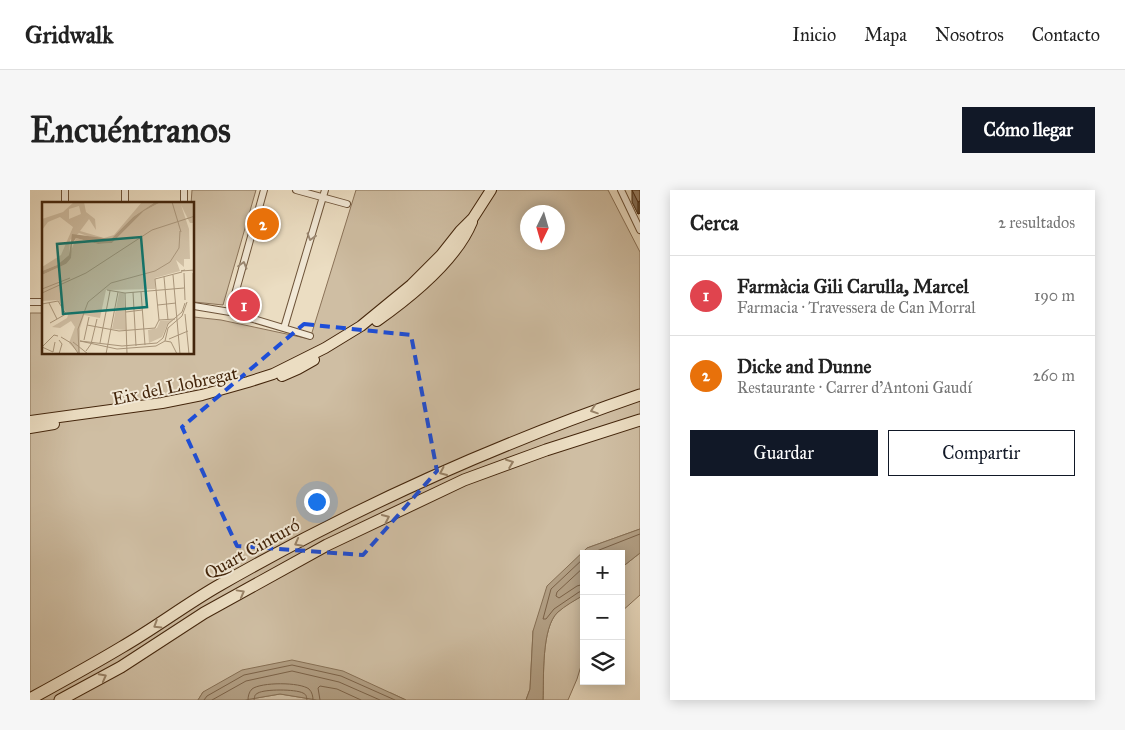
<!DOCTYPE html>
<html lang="es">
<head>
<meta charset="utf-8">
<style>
	:root { --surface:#fff; --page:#f6f6f6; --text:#222; --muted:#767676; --line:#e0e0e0; --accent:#111827 }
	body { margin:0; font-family:"IM FELL Great Primer",serif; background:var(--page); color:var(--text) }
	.controls { position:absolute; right:15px; bottom:15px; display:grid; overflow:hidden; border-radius:0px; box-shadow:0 2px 12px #0003 }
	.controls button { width:45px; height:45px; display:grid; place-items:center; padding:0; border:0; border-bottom:1px solid var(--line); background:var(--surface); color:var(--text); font:25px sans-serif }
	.compass { position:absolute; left:490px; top:15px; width:45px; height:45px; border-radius:50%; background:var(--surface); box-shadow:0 2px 12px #0003; rotate:185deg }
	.you { position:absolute; left:286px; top:311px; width:18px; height:18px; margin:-12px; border:4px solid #fff; border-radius:50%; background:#1a73e8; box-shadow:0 0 0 8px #1a73e833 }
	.badge { display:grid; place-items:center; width:32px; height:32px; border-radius:50%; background:var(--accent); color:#fff; font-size:16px; font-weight:700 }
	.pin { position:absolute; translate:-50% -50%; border:2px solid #fff; box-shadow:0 1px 5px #0006 }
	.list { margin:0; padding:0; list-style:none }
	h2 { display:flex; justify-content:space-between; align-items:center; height:65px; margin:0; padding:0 20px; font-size:21px }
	h2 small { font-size:16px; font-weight:400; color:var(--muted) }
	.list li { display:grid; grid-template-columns:32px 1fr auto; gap:15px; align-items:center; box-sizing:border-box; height:80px; padding:0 20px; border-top:1px solid var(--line) }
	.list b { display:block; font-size:19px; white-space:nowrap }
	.list p { margin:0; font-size:16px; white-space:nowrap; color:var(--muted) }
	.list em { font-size:16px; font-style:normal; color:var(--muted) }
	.actions { display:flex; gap:10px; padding:15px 20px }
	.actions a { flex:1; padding:11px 0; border:1px solid var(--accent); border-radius:0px; text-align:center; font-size:18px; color:var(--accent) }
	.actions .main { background:var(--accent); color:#fff }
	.icon { flex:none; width:28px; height:28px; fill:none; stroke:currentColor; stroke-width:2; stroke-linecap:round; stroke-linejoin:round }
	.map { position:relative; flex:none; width:610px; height:510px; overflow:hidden; border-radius:0px }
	header { display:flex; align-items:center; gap:30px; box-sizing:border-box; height:70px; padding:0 25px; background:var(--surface); border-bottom:1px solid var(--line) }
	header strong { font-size:24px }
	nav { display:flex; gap:28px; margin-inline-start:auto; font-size:18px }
	.intro { display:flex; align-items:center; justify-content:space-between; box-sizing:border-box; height:120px; padding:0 30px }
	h1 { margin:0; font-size:35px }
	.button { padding:12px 22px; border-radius:0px; background:var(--accent); color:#fff; font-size:18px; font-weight:700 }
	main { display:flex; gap:30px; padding:0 30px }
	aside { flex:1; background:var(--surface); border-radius:0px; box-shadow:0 2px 12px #0003 }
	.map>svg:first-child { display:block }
</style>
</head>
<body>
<header>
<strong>Gridwalk</strong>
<nav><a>Inicio</a><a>Mapa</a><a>Nosotros</a><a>Contacto</a></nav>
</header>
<div class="intro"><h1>Encuéntranos</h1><a class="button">Cómo llegar</a></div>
<main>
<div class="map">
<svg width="610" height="510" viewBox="0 0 610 510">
	<rect width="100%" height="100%" fill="#ebddc2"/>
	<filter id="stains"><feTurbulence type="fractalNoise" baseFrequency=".004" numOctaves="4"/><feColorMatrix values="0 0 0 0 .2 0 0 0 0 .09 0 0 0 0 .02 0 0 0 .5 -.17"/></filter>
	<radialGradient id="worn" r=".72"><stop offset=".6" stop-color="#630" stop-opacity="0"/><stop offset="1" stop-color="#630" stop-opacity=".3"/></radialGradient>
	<path fill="#cfbea3" stroke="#8a7258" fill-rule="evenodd" d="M162,0H226L193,115L164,112V14H161Z
		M326,0H578L610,62V339L557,358L503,441L500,499L496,510H376L361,503L173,502L168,510H0V123H14V164H164V127L191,130L280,149ZM498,22H528V52H498Z
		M610,363V405L591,422V378Z
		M554,405V471L551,476L547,489L538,510H513C514,488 511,437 528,422C535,415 545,410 554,405Z
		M250,504L287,510H215Z"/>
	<path fill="#b29f84" stroke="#866f54" d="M610,339V363L591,378V364H554V405C545,410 535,416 528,422C511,437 514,489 513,510H496L500,499L503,441L517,396L557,358Z
		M262,470L313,481L376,510H287L250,504L215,510H168L173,502L212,480Z"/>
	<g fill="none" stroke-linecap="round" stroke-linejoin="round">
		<path stroke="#7b6248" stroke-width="1" d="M559,364L610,344
			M554,368L521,399L513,429H516L524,419L549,402L554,401
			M554,377L527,402L526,406L529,408L547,396L554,394
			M174,510L177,506L214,485L262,475L311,486L365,510
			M182,510L216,491L262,481L309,492L350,510
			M218,510C218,506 219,502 222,499C231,492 270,492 279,499C282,502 283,506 283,510
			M224,510C225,506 224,505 228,503C235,499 265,499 273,503C277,505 276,506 277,510
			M290,510L288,498L290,496L307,499L331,510"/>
		<g stroke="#6e543a" stroke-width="8">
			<path id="minor" d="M266,0L317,14
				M591,0L610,40
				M35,14V0
				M95,14V0
				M154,14V0
				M0,112H14
				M164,116L200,122L280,146
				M200,122L234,0
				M254,138L295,0"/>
		</g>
		<g stroke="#44260c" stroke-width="12">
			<path id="trunk" d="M347,131C381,107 426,71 442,32
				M252,186L268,179L284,170
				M0,231L132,213L172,205L218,192L243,184L295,158L331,136L381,95L411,65L430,41L443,28L461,0
				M0,238L24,234"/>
		</g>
		<g stroke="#44260c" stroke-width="13">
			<path id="motorway" d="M0,509C31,492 62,475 92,457C125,438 155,415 188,396C322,319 464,255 610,205
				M30,510L91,477L174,423L297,355L434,290L516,260L610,230"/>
		</g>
		<use href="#minor" stroke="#f2e9d7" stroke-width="6"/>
		<use href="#trunk" stroke="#ebddc2" stroke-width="10"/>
		<use href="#motorway" stroke="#ebddc2" stroke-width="11"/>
	</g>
	<path fill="#85725c" stroke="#44260c" d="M602,0H610V23L608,24L602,12Z"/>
	<path fill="#6c5d4b" stroke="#44260c" d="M610,11V23L608,24V12Z"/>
	<path fill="#9b856b" stroke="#44260c" d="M602,0H610V11L608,12Z"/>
	<defs><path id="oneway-chevron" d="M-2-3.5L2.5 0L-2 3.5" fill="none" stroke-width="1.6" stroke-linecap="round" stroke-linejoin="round" transform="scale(1.25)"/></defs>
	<g stroke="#9b8872">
		<use href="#oneway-chevron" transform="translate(281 47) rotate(107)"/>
		<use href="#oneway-chevron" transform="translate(213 75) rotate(-74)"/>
	</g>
	<g stroke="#988267">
		<use href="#oneway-chevron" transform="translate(564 220) rotate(161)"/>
		<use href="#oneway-chevron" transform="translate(480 273) rotate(-21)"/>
		<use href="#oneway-chevron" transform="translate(413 282) rotate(156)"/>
		<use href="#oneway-chevron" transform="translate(356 328) rotate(-25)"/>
		<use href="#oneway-chevron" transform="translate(268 353) rotate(152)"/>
		<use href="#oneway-chevron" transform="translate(211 403) rotate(-29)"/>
		<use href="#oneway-chevron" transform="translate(127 435) rotate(148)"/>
		<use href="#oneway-chevron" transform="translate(73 487) rotate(-28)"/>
	</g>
	<path fill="none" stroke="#1d4ed8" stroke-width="4" stroke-dasharray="10 6" stroke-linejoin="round" d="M274,134L381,145L407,281L333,365L207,356L152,237Z"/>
	<g text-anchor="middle" stroke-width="4" stroke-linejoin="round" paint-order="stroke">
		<g font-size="18" fill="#44260c" stroke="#f2e9d7">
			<text transform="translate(145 196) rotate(-12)" y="6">Eix del Llobregat</text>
			<text transform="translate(222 359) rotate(-29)" y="6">Quart Cinturó</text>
		</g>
	</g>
	<g transform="translate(12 12)">
		<rect width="152" height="152" fill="#ebddc2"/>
		<path d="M32,0H42L44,10L53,17L54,28L47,17L38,29L62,36L72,33L100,0H113L91,15L69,37L57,38L37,31L28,38L27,53L15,63L0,69V65L19,53L31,25L18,15L6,20L0,28V17L21,10ZM37,4L39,12L27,17V7ZM119,0H152L151,21H148L139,3L147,27L148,57H142V65L134,58L138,69L113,76V87L64,88L58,116L42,113L38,126V152L27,141L33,125L29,119L18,126L10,125L25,116L26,113L16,98L0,99V73L24,62L34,36L56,42L70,41L102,9ZM77,91H82L84,128L70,127ZM131,118L125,123L120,135L107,141L106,128L115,126L118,119Z" fill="#cfbea3" fill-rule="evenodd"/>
		<path d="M113,0H119L102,9L70,41L56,42L34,36L30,42L29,56L24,62L0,73V69L15,63L27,53L30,32L69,37L91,15Z" fill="#b29f84"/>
		<path fill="none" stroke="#a89479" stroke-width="1" d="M130,0L139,30M143,68L139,69L153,68M142,71L143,98M131,73L138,152M122,75L126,118M0,87L28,76M65,88L83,91L142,86M91,90L94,144M99,90L103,143M0,91L44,71L110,28L153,14M83,91L85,152M7,101L15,117M0,102L16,99L24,112L8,121M116,103L134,101M84,110L100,108M143,112L147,152M117,118L133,117M45,123L77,129L113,126L117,118L113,77L140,70M19,135L29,141L36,151M127,137L146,129M17,138L20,142L17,152M42,138L47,115M38,139L75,147L114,144L123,139L126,126L140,114L145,100M38,139L80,144L115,141L121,136L126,122L140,110L143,101M123,139L129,140L135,152M31,140L46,152M58,141L68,89M1,144L12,133L16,134M0,145L11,150L13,140M44,149L49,142L55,117M37,152L36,127L46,100L69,81L113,69L128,60L137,46L138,29M64,152L76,90M151,152V71"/>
		<path fill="#0f766e" fill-opacity="0.15" stroke="#0f766e" stroke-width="2.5" d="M99,35L105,105L21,112L15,42Z"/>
		<rect width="152" height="152" fill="none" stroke="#44260c" stroke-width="2.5"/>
	</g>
	<rect width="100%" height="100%" filter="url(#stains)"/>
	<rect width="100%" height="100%" fill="url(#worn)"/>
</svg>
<div class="controls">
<button>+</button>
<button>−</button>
<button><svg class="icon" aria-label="layers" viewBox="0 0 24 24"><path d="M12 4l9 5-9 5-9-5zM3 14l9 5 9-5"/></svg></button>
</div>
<svg class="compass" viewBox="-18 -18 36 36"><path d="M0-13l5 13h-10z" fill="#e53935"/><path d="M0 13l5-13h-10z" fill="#767676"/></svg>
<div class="you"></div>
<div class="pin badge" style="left:214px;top:115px;background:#e0444e">1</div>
<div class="pin badge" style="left:233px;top:34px;background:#e8710a">2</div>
</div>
<aside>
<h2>Cerca<small>2 resultados</small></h2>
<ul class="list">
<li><span class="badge" style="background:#e0444e">1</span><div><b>Farmàcia Gili Carulla, Marcel</b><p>Farmacia · Travessera de Can Morral</p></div><em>190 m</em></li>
<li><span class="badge" style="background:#e8710a">2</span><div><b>Dicke and Dunne</b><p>Restaurante · Carrer d'Antoni Gaudí</p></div><em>260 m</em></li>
</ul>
<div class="actions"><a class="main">Guardar</a><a>Compartir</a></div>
</aside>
</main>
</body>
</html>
